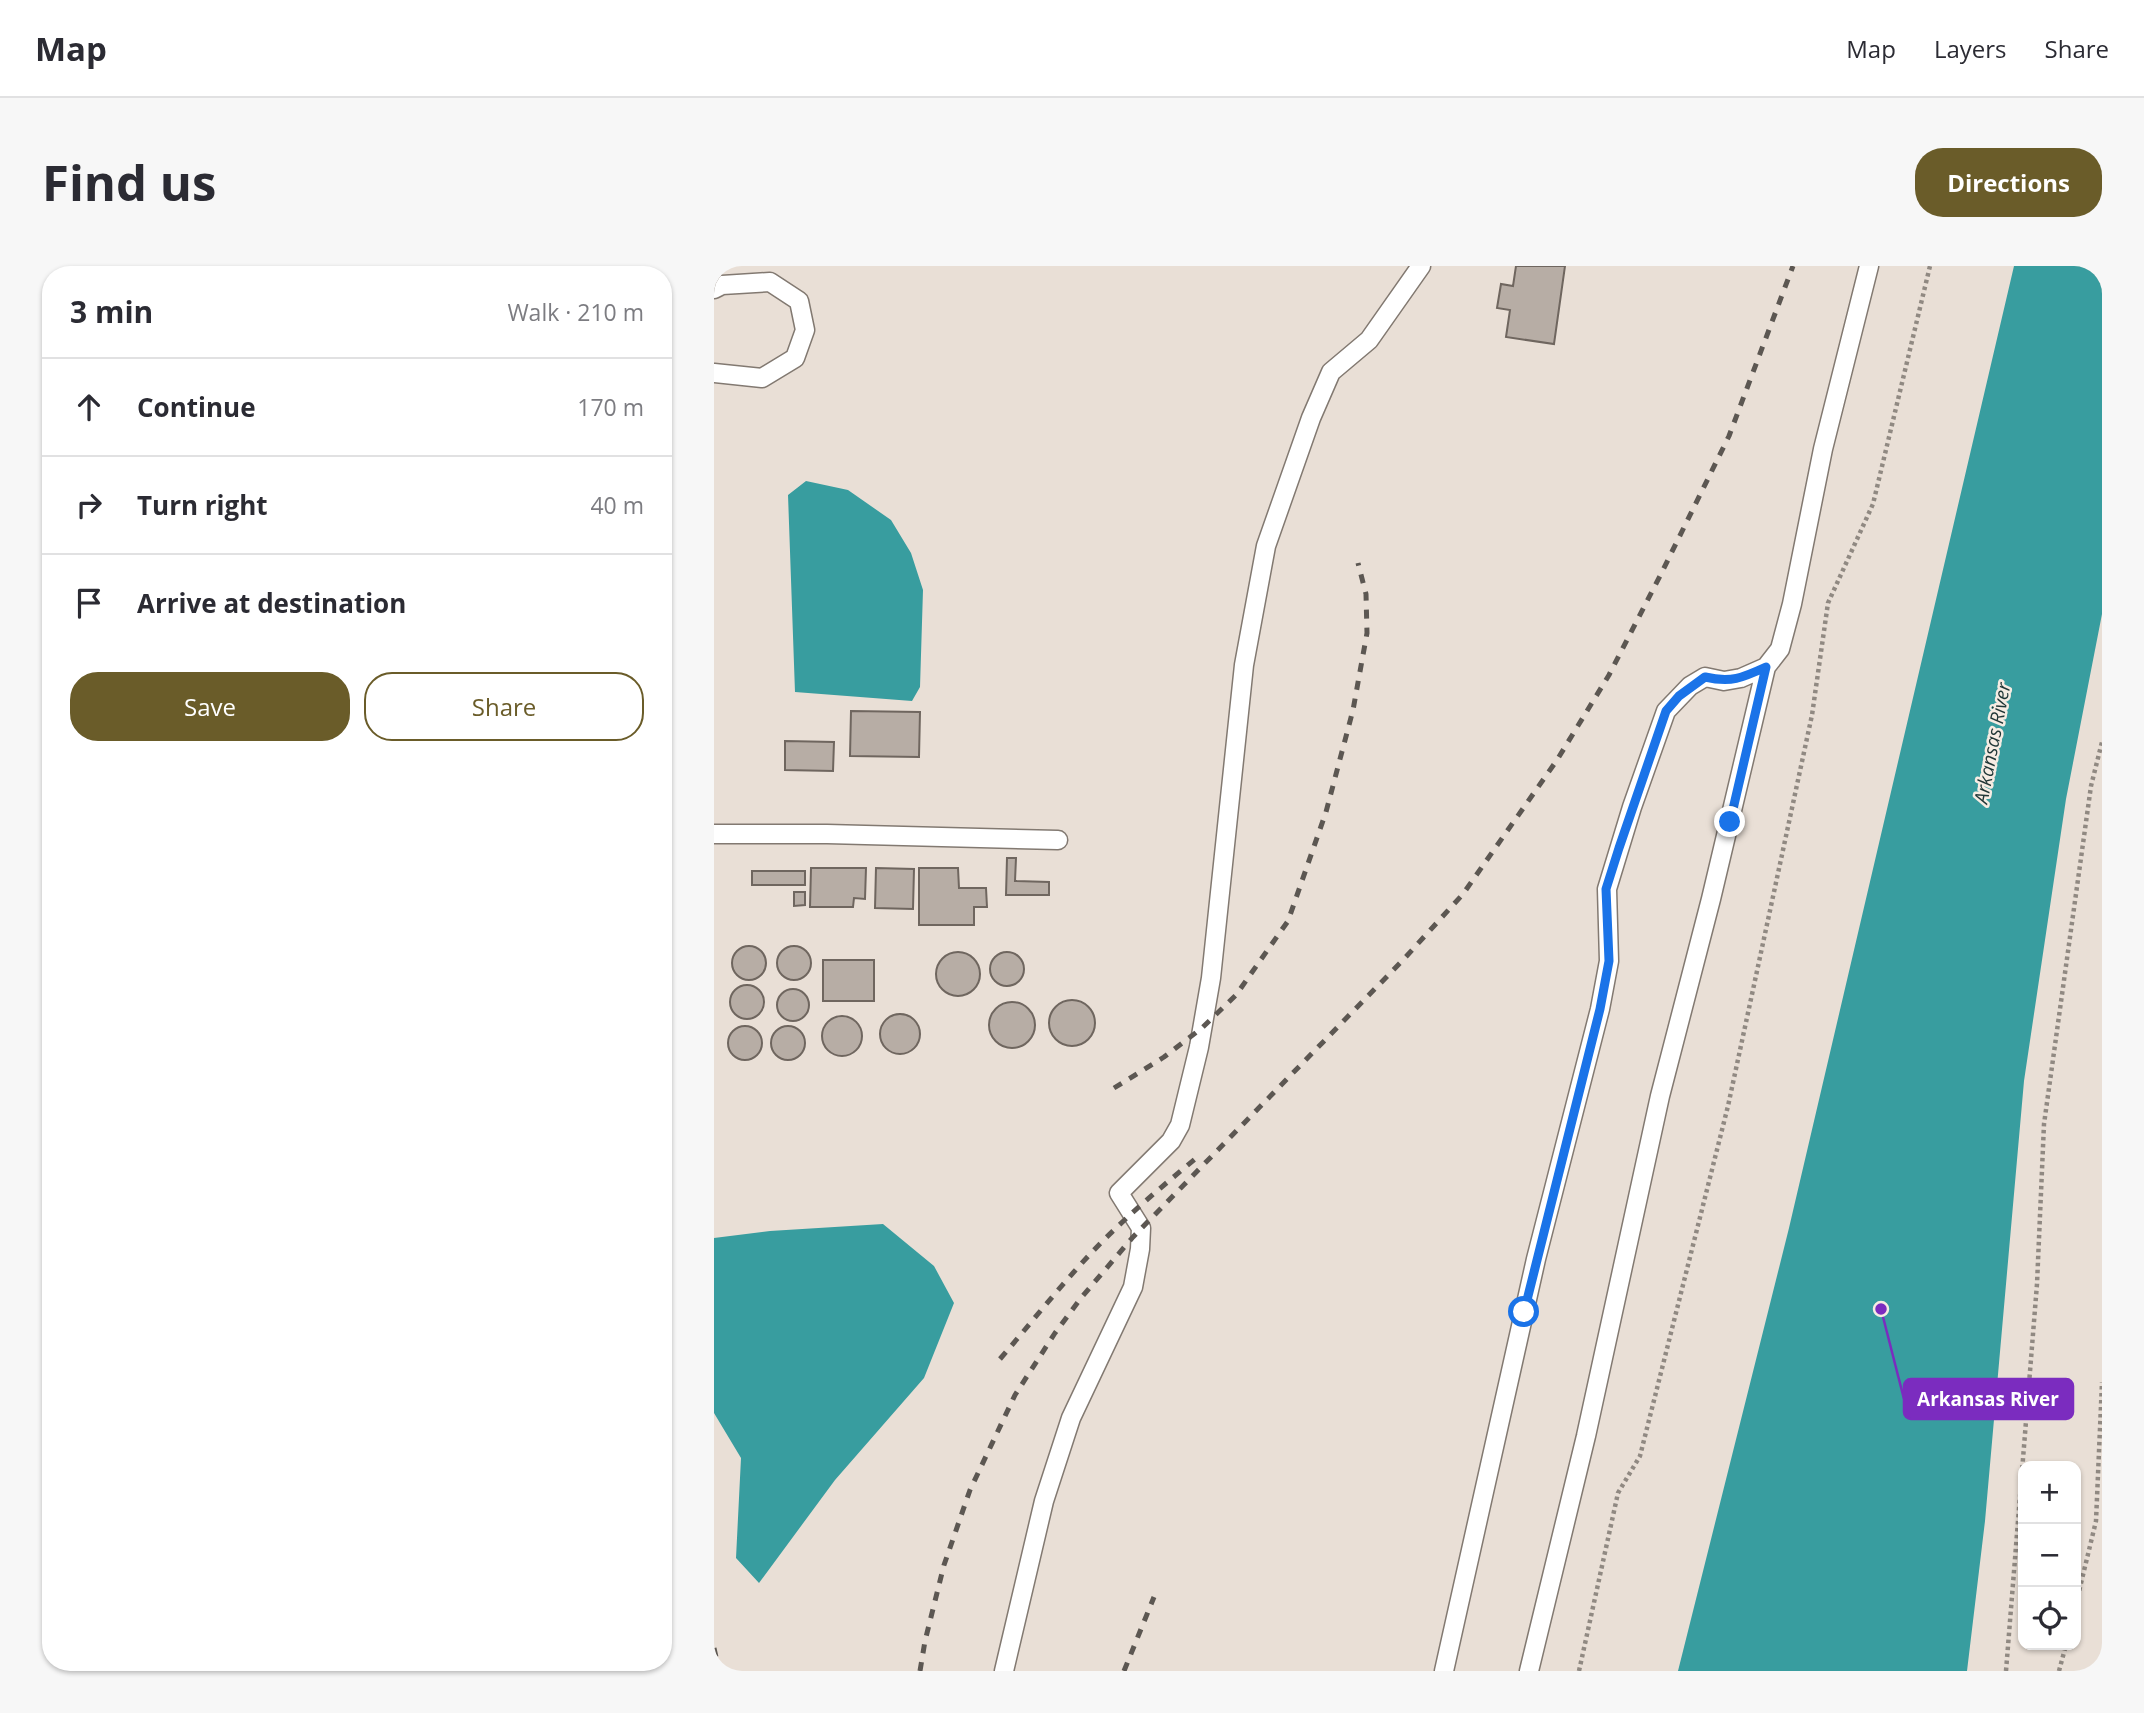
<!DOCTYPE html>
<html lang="en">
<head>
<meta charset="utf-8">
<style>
	:root { --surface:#fff; --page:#f7f7f7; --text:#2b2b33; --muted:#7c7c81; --line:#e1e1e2; --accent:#6a5c29 }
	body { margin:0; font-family:"Open Sans",sans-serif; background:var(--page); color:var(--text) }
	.controls { position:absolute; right:21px; bottom:21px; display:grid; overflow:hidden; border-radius:14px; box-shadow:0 2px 5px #0004 }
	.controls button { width:63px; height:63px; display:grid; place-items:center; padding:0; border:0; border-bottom:2px solid var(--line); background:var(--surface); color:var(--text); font:35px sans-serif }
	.stop { position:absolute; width:21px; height:21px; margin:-16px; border:5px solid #1a73e8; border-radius:50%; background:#fff }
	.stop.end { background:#1a73e8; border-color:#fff; box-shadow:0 2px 7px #0008 }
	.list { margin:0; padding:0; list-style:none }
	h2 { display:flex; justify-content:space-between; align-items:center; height:91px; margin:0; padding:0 28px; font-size:30px }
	h2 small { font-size:23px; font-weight:400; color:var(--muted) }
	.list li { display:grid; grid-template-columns:46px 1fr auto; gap:21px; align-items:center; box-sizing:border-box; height:98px; padding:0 28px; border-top:2px solid var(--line) }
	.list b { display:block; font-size:26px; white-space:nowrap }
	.list em { font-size:23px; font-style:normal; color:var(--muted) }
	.actions { display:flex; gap:14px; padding:21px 28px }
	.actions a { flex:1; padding:16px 0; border:2px solid var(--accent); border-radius:28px; text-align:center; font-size:24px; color:var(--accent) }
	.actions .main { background:var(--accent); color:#fff }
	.icon { flex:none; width:38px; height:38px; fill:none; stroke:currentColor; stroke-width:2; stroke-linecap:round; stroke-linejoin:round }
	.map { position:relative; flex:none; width:1388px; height:1405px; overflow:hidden; border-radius:28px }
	header { display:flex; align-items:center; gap:42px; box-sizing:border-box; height:98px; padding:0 35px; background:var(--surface); border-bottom:2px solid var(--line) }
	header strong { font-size:33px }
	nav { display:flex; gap:38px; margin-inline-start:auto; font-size:24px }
	.intro { display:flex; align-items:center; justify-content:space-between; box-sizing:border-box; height:168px; padding:0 42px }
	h1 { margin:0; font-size:49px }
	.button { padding:18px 32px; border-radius:28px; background:var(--accent); color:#fff; font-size:24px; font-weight:700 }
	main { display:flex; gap:42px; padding:0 42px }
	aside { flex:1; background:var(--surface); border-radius:28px; box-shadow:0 2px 5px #0004 }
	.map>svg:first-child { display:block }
</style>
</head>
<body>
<header>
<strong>Map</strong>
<nav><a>Map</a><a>Layers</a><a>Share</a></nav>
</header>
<div class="intro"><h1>Find us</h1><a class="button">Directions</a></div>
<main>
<aside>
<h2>3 min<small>Walk · 210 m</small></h2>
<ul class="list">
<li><svg class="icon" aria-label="ahead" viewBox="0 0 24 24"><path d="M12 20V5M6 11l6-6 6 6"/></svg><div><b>Continue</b></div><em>170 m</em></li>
<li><svg class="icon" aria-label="right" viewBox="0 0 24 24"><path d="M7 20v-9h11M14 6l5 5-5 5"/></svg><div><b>Turn right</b></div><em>40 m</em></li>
<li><svg class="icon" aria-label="arrive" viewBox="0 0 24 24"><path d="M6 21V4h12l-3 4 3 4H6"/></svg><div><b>Arrive at destination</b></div></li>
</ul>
<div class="actions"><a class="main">Save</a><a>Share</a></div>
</aside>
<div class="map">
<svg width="1388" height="1405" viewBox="0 0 1388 1405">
	<rect width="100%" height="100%" fill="#e9dfd6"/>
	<path fill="#389d9f" d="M1300,0H1388V348L1352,533L1310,815L1271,1255L1253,1405H964L1075,962Z
		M92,215L134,224L177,254L197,287L209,324L206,421L198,435L81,426L74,229Z
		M169,958L220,1000L240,1037L210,1112L121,1214L45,1317L22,1292L27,1192L0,1147V972L56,965Z"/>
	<path fill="#b7ada5" stroke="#6f665f" stroke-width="2" d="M802,0H851L840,78L792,71L796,44L783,42L787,18L799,20Z
		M137,445L206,446L205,491L136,490Z
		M71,475L120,476L119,505L71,504Z
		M293,592H302L301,615L335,616V629H292Z
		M97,602H152L151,633L140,632L139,641H96Z
		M162,602L200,603L199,643L161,642Z
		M205,602H244L245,622H272L273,641H260V659H205Z
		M38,605H91V619H38Z
		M80,626H91V639L80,640Z
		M18 697a17 17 0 1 1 34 0a17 17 0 1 1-34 0Z
		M63 697a17 17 0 1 1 34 0a17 17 0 1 1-34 0Z
		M222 708a22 22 0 1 1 44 0a22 22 0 1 1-44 0Z
		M276 703a17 17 0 1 1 34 0a17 17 0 1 1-34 0Z
		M109,694H160V735H109Z
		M16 736a17 17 0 1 1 34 0a17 17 0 1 1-34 0Z
		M63 739a16 16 0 1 1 32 0a16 16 0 1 1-32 0Z
		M335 757a23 23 0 1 1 46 0a23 23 0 1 1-46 0Z
		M275 759a23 23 0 1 1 46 0a23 23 0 1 1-46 0Z
		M166 768a20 20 0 1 1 40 0a20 20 0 1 1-40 0Z
		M108 770a20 20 0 1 1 40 0a20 20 0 1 1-40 0Z
		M57 777a17 17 0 1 1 34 0a17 17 0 1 1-34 0Z
		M14 777a17 17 0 1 1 34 0a17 17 0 1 1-34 0Z"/>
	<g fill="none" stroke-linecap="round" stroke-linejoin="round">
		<g stroke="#827971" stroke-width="21">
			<path id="service" d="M0,23L8,19L56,16L85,35L91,64L81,92L48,112L0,107
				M0,568H113L344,574
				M290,1405L330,1235L357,1152L419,1021L426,983L427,962L405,927L457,875L466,859L485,781L497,712L530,399L552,280L597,152L617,106L655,74L707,0
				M730,1405L822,993L886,743L895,695L893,623L918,541L952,445L976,420L991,411L1010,415L1027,412L1052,401L1066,383L1078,338L1109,183L1155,0
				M815,1405L872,1170L946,830L997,633L1052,401"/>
		</g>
		<path stroke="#908982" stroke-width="4.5" stroke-dasharray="3.5 3.5" stroke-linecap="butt" d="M1362,1338L1382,1255L1388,1116
			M865,1405L904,1227L926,1190L1014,840L1098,449L1114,337L1159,238L1216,0
			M1292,1405L1323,1018L1330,858L1377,520L1388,476
			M1345,1405L1352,1379"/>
		<use href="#service" stroke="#fff" stroke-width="18"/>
		<path stroke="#5c5752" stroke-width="5" stroke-dasharray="9 9" stroke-linecap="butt" d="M400,822L450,791L488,762L522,729L574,655L612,546L639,444L653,367L652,328L644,297
			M286,1093C324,1049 359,1003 401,963C428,937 457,913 486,889
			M0,1382L5,1405
			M206,1405L211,1375L230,1299L256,1224L301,1129L341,1067L367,1032L419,971L689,694L749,628L843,494L895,409L946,310L1015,170L1079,0
			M410,1405L440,1331"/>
	</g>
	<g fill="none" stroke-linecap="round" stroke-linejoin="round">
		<path stroke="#1a73e8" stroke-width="9" d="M810,1046L886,743L895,695L892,623L905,582L952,445L965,430L991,411C1017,417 1028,412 1052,401L1016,556"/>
	</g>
	<g text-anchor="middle" stroke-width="5" stroke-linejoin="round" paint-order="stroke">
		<g font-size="19" font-style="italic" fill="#1f3636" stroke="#f6ece3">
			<text transform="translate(1278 477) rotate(-79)" y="7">Arkansas River</text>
		</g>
	</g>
	<path fill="none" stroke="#7b2cbf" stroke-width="2.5" d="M1167 1043L1190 1133"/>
	<circle fill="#7b2cbf" stroke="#f6ece3" stroke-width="2.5" cx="1167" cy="1043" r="7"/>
	<rect fill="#7b2cbf" stroke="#7b2cbf" stroke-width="2.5" x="1190" y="1113" width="169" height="40" rx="7"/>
	<g font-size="19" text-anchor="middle" font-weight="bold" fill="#fff">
		<text x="1274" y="1140">Arkansas River</text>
	</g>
</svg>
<div class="controls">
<button>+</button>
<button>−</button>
<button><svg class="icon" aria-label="locate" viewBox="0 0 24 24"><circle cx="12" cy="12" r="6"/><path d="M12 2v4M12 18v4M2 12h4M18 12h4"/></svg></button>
</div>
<div class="stop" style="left:810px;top:1046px"></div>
<div class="stop end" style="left:1016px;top:556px"></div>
</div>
</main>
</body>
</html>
